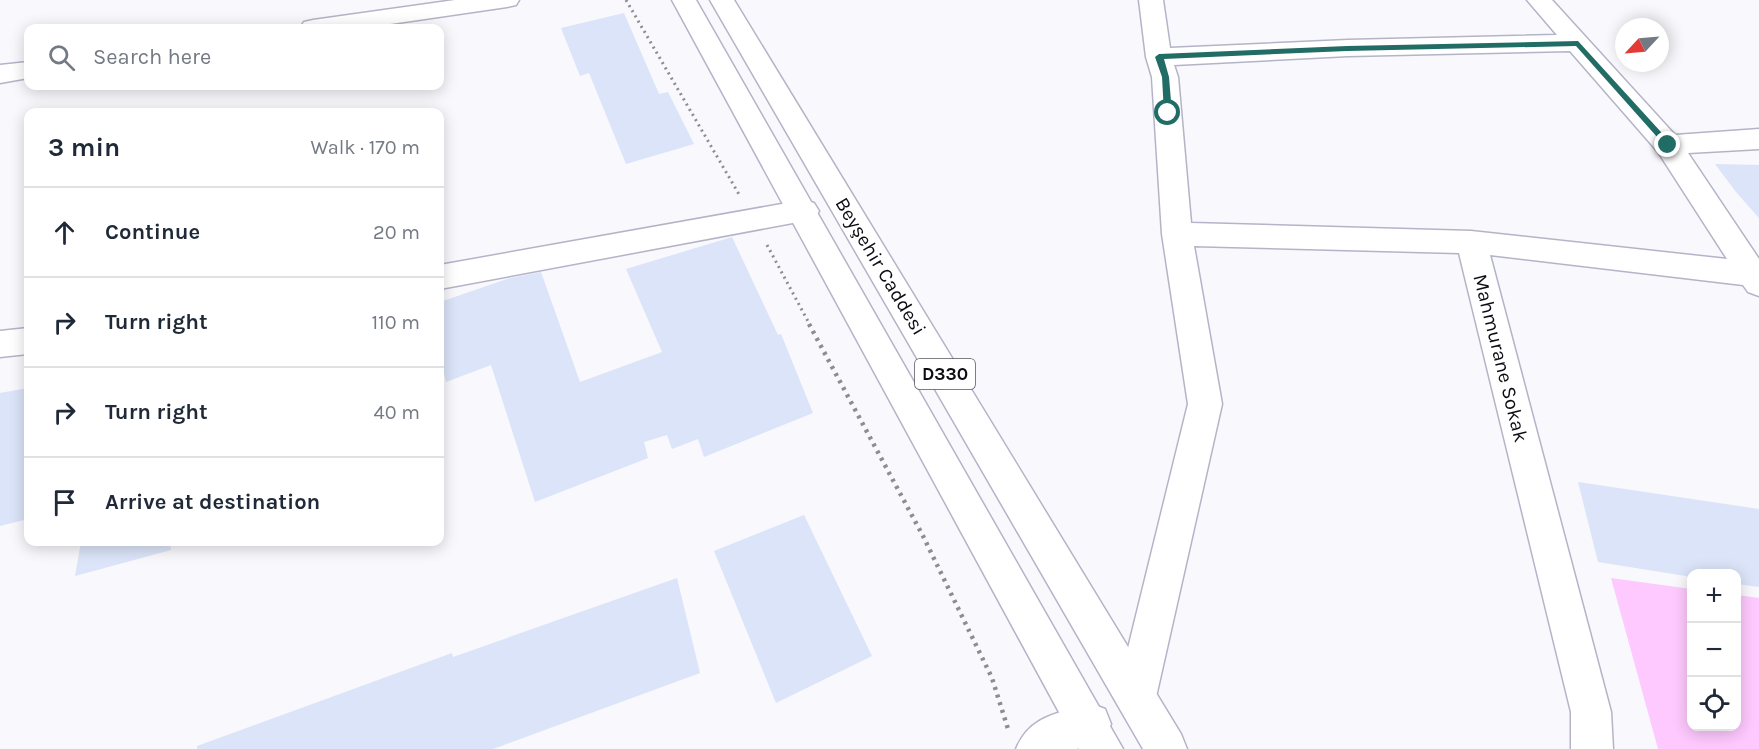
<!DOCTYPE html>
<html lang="en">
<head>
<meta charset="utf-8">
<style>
	:root { --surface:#fff; --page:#f6f6f7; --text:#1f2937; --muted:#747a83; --line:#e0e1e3 }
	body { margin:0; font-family:Karla,sans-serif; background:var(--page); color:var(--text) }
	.controls { position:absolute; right:18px; bottom:18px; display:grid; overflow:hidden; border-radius:12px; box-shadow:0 3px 15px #0003 }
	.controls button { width:54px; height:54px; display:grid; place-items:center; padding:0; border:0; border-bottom:2px solid var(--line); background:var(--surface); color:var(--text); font:30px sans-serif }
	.compass { position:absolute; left:1615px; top:18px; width:54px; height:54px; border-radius:50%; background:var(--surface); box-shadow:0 3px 15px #0003; rotate:244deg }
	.stop { position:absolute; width:18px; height:18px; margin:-14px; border:4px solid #226c66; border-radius:50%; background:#fff }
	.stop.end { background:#226c66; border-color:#fff; box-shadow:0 2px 6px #0008 }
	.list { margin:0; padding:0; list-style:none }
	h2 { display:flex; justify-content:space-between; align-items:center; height:78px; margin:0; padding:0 24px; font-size:26px }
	h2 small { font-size:20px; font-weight:400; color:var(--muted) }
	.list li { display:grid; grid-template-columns:39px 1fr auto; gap:18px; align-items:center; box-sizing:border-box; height:90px; padding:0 24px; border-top:2px solid var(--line) }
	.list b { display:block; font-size:22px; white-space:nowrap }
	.list em { font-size:20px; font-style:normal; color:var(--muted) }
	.icon { flex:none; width:33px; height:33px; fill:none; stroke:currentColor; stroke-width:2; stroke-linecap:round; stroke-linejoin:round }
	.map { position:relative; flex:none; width:1759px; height:749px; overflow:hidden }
	.search { position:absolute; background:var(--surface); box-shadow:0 3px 15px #0003; left:24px; top:24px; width:420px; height:66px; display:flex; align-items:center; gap:15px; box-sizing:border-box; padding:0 21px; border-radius:12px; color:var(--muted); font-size:22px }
	.panel { position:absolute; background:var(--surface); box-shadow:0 3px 15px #0003; left:24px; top:108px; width:420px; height:438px; border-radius:12px }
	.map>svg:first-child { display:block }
</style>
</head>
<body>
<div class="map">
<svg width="1759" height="749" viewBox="0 0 1759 749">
	<rect width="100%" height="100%" fill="#f8f8fd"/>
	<path fill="#fec9fe" d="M1611,578L1691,589L1692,726H1736L1737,595L1759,598V749H1658Z"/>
	<path fill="#dbe4f8" d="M624,13L659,94L668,92L694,144L626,164L589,73L580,76L561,28Z
		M1715,164L1759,165V218L1736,192Z
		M732,237L778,335L781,334L813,413L704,457L698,439L672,449L667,435L644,442L648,458L535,502L491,365L446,382L440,353V302L510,278L541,272L580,382L662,352L626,269Z
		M28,388V519L0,526V393Z
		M1578,482L1759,509V587L1737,584V573H1692V577L1598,562Z
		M804,515L872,656L776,703L714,551Z
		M81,542H170L171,550L75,576Z
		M677,578L700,673L493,749H197V746L452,653L453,657Z"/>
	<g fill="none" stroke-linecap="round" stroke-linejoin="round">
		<g stroke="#b4b4c8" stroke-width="3">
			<path id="minor" d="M455,0H519L516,5L507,7L363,28H300L304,22L313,20Z
				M1139,0H1163L1170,48L1348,40L1557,35L1527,0H1552L1675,135L1759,129V149L1688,153L1759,259V296L1748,292L1743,285L1490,255L1611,712L1613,749H1571V712L1459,253L1194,246L1222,404L1156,697L1150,711L1136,717L1122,711L1116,697L1188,404L1162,234L1152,77L1146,57ZM1570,51L1658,152L1727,259L1471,231L1191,223L1178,77L1174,65L1348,56Z
				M28,62V78L0,83V65Z
				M804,200L814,203L819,211L814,219L440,289V265Z
				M28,328V354L0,357V331Z
				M1090,703L1105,709L1111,724L1105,739L1077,749H1016C1030,715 1058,714 1090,703Z"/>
		</g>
		<g stroke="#b4b4c8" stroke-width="3">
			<path id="highway" d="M672,0H696L1123,749H1079Z
				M710,0H734L1181,734L1187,749H1143Z"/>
		</g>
		<path stroke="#8c8c92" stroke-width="3" stroke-dasharray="2 4" stroke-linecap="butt" d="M626,0L740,196
			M767,245L810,325"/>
		<path stroke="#8c8c92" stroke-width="4.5" stroke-dasharray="3 5" stroke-linecap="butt" d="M809,324L923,536L992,678L1008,729"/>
		<use href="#minor" fill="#fff" fill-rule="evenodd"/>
		<use href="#highway" fill="#fff" fill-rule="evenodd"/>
	</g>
	<path fill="#226c66" d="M1578,41L1671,143V147H1666L1576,46L1347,51L1164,59L1169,77L1172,113L1168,115L1164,113L1162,77L1155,57L1159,54L1347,46Z"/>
	<g text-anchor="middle" stroke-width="5" stroke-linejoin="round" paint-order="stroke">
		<rect fill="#fff" stroke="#56555a" stroke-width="1.5" x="915" y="359" width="60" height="30" rx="4.5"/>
		<g font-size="18" font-weight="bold" fill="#0d0c13">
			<text x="945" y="380">D330</text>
		</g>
		<g font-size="20" fill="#0d0c13" stroke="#fff">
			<text transform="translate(881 266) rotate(59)" y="7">Beyşehir Caddesi</text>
			<text transform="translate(1501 358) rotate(76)" y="7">Mahmurane Sokak</text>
		</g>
	</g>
</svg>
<div class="controls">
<button>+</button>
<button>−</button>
<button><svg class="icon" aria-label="locate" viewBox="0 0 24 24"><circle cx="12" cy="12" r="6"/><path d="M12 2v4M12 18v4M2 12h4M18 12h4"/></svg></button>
</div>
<svg class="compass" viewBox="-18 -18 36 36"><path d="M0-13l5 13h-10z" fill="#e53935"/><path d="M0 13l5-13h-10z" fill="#747a83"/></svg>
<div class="stop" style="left:1168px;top:113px"></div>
<div class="stop end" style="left:1668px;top:145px"></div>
<div class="search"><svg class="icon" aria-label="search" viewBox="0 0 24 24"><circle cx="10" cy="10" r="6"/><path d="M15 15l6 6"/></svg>Search here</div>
<section class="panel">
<h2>3 min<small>Walk · 170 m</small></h2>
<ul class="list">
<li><svg class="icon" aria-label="ahead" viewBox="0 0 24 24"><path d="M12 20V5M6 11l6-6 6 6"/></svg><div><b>Continue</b></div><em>20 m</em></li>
<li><svg class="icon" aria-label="right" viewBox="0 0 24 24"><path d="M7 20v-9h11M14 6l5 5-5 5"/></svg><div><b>Turn right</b></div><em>110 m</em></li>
<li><svg class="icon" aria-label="right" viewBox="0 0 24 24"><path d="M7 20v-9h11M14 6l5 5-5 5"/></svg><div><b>Turn right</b></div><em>40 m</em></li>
<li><svg class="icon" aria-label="arrive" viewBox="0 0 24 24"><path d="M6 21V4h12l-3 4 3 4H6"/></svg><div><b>Arrive at destination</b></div></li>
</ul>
</section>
</div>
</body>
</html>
